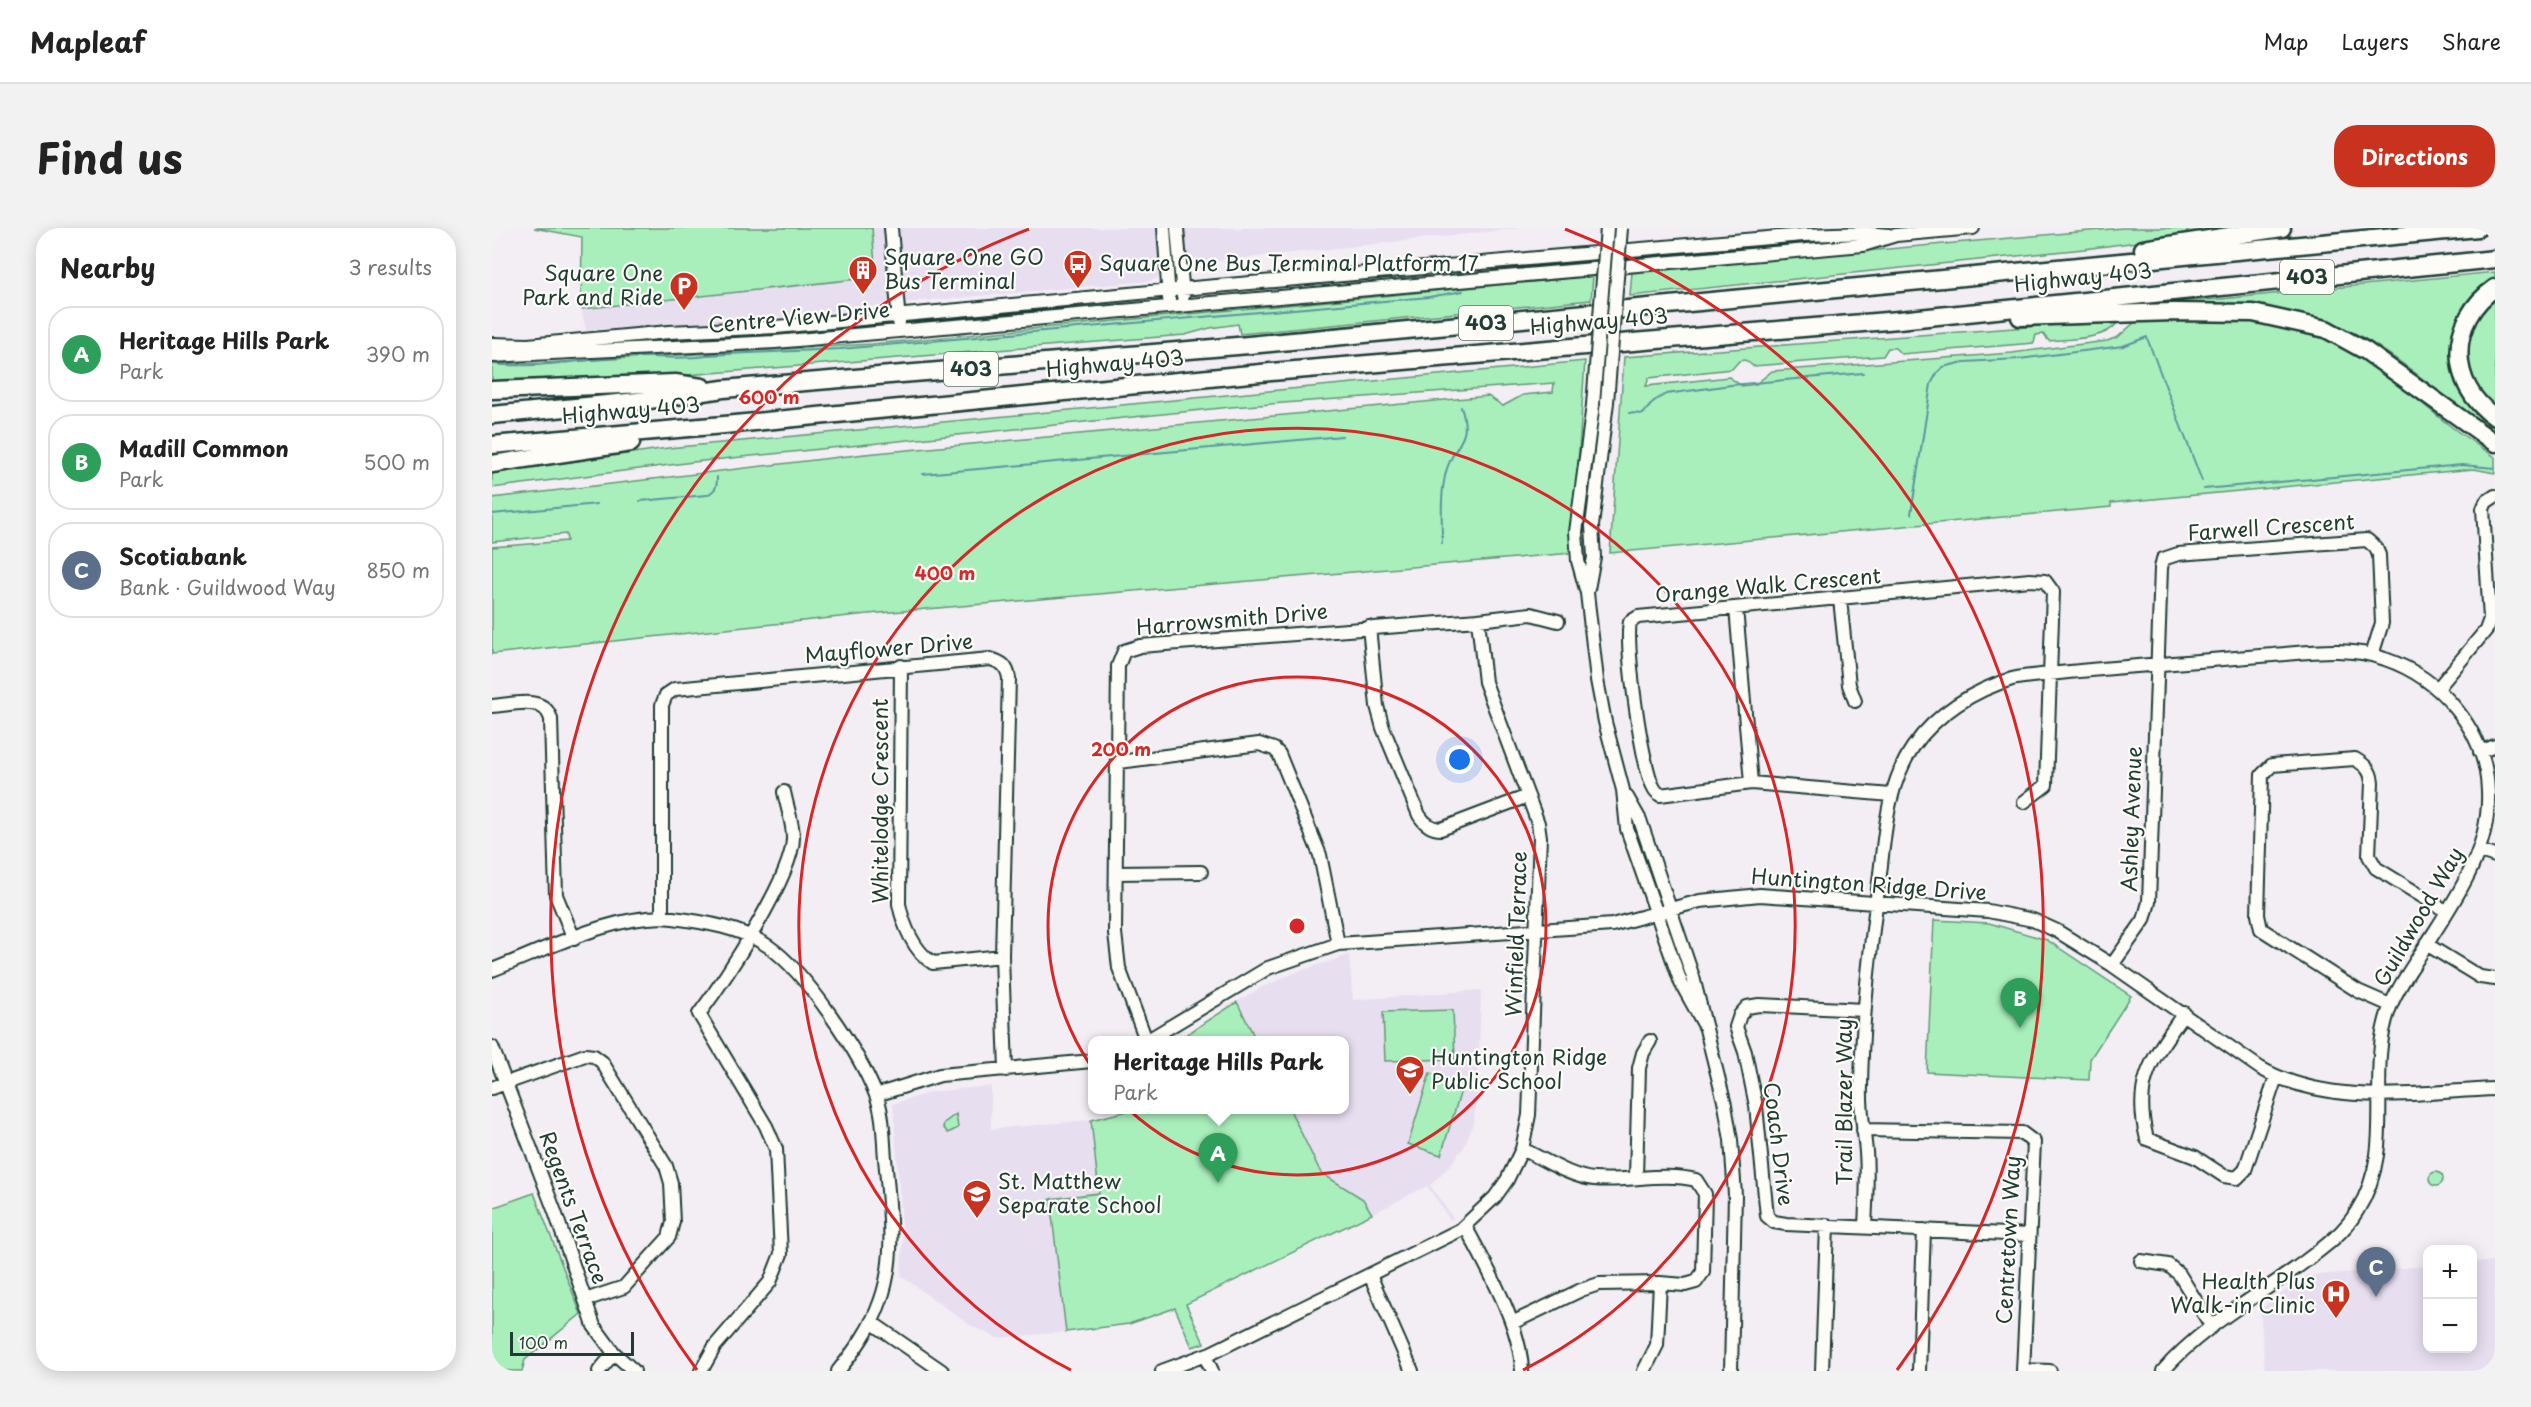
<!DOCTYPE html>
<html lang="en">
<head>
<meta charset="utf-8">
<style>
	:root { --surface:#fff; --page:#f2f2f2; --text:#222; --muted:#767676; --line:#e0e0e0; --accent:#c8321e }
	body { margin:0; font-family:"Playpen Sans",sans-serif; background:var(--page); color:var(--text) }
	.controls { position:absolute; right:18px; bottom:18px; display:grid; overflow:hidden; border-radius:12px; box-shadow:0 3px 15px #0003 }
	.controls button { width:54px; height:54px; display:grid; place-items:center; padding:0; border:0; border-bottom:2px solid var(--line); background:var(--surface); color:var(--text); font:30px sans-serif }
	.scale { position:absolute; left:18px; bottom:15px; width:124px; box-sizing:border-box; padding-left:6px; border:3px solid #1f3d34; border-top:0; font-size:16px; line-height:21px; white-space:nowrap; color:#1f3d34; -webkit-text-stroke:4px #fdfcf7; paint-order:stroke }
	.you { position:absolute; left:968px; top:532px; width:21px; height:21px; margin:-15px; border:4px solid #fff; border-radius:50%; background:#1a73e8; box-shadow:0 0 0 9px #1a73e833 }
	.badge { display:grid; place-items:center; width:39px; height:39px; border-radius:50%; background:var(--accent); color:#fff; font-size:20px; font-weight:700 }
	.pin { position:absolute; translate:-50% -50px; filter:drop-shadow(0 2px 3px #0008) }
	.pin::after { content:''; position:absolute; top:32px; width:21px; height:18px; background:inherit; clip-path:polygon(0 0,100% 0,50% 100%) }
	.popup { position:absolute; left:596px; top:808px; width:261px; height:78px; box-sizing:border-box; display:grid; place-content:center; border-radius:12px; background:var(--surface); filter:drop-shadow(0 2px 4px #0005); font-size:20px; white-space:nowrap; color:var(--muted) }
	.popup b { font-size:22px; color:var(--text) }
	.popup::after { content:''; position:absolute; left:50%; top:100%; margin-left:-12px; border:12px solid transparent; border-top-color:var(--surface) }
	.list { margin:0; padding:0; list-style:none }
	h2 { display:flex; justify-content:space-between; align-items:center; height:78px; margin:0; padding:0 24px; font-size:26px }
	h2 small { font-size:20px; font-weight:400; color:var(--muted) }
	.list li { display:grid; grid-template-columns:39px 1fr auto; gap:18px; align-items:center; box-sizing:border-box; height:96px; margin:0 12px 12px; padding:0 12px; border:2px solid var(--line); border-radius:24px }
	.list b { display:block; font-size:22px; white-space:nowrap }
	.list p { margin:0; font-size:20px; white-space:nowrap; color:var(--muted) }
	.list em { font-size:20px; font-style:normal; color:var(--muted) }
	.map { position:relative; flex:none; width:2003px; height:1143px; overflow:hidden; border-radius:24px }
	header { display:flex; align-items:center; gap:36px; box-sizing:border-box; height:84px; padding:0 30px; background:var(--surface); border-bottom:2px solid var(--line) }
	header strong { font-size:28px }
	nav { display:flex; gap:33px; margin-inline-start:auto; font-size:21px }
	.intro { display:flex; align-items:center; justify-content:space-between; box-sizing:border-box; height:144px; padding:0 36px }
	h1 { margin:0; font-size:42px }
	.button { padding:15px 27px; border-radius:24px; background:var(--accent); color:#fff; font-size:21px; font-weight:700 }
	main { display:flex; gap:36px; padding:0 36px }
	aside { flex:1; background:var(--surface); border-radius:24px; box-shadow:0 3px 15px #0003 }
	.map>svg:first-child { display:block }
</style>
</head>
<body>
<header>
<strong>Mapleaf</strong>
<nav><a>Map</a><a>Layers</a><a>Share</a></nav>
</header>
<div class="intro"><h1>Find us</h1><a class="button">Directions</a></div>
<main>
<aside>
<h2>Nearby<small>3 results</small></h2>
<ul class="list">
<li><span class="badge" style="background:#2e9e5b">A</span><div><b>Heritage Hills Park</b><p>Park</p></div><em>390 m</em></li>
<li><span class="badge" style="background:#2e9e5b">B</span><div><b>Madill Common</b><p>Park</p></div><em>500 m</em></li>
<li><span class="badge" style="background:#5c6f8a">C</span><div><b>Scotiabank</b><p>Bank · Guildwood Way</p></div><em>850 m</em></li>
</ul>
</aside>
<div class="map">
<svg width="2003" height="1143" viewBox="0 0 2003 1143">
	<rect width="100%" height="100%" fill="#f3eef4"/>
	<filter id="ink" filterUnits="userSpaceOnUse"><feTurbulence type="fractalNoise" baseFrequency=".0167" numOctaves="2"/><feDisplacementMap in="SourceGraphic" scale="12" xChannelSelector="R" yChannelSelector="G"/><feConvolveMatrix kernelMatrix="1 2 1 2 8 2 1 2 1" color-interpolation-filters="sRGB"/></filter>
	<g filter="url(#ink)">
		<path fill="#e7def0" d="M42,0H1029L699,36L658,53L430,73L217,97L94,102L89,81L90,9Z
			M857,727L861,772L989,762L986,853L982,893L973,917L958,938L938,957L961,990L958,992L935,958L880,986L871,971L829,945L798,882H852V812H764L745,774L768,760L807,743Z
			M499,858V901L599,892L608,965L558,972L574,1104L505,1110L478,1097L409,1048L411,1011L401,876L439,864Z
			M2003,1033V1143H1773L1768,1081L1814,1048L1935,1038L1936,1120H1980L1981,1035Z"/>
		<path fill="#a9efbc" stroke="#649678" stroke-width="1.5" d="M42,0H380L384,49L89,81L90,9Z
			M1630,0H1751L1592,21L1138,68L1140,44Z
			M2003,44V56L1961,117L2003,195V206C1957,174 1915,134 1866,107C1808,76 1743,75 1679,78V74L1729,71Z
			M1101,48L1099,72L748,106L746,96L718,100L693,107L169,149L0,154V136L51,135L380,116Z
			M2003,69V180L1989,168L1973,133L1974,113L1991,78Z
			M1710,92C1747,93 1785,93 1820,105C1873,124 1914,163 1957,197C1972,209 1988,218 2003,229V245L1982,241L1619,275V279L1118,325L1132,129L1549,98L1625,95C1614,112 1576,111 1557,113L1551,106L1544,107L1542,115L1409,126L1403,120H1396L1391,128L1261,138L1253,132L1247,133L1240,141L1157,150L1154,158L1237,149L1250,158L1264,156L1280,143L1520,125L1615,113L1626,109L1643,94Z
			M1093,133L1080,325L376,386L0,426V319L75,313L74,306L0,314V270L373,226L996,168L1011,178L1031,167L1061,164L1062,155L739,179L201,234L0,260V245L176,220Z
			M1442,692L1497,695L1555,712L1639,768L1598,831L1597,852L1435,844Z
			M745,774L764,812H686Z
			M961,782L963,831L893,833L891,784Z
			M938,845L971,856L949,927L916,916Z
			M639,882H798L829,945L871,971L880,986L694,1076L712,1115L700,1119L683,1080L637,1096L574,1104L558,971L607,965L599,892Z
			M464,886L466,900L456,905L451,899L452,895Z
			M1937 951a7 7 0 1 1 14 0a7 7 0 1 1-14 0Z
			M42,965L89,1086L33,1132L30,1143H0V980Z"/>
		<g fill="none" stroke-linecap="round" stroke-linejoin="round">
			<path stroke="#5c949e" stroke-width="2" d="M1655,110L1710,253
				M214,127L348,121L937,69L971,63
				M0,136C45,141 90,131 135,129C162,128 188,132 214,128
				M1137,185L1151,186L1162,173L1174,166L1239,157L1371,145
				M431,246L850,208
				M1712,261L1970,237L2003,240
				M148,273L215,267C224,262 225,259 225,249
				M0,286L105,276
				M1419,286L1439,156L1445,145L1451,139L1472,134L1527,131L1631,118L1655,109
				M950,315C950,292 948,267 954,244C962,213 981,215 969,179"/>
			<g stroke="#1f3d34" stroke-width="16">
				<path id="minor" d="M399,0L407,94
					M672,0L677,71
					M685,0L691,68
					M0,116L36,117L177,104L284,99L690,61L1311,7L1375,5L1397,7
					M0,128L283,114L1371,17L1404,7L1481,0
					M1101,177L1084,304L1086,333L1095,365L1105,452L1113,494L1131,562L1135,601L1189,755L1214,800
					M1096,361L1102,329L1100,298L1115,174
					M1348,371L1357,457L1363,473
					M1244,380L1259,555
					M877,399L885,478L891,500L927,587C932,595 939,601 949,601L1036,568
					M409,438L407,676C411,696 422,724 441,735L510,728
					M1946,460L1994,402L1998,391L1991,281L1994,274L2003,268
					M0,478C20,477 52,466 59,491L64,667L82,711
					M1988,524L2003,518
					M627,534L767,516L782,521L787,526L828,627L846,716
					M1399,567L1259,555L1168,567C1166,565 1163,563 1162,560C1150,541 1133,417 1138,394L1146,389L1538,352L1553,353L1561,364L1554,557L1532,574
					M1135,569L1148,592L1201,749L1233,877L1239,912L1243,967L1239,1143
					M1988,623L2003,628
					M624,645L709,644
					M170,689V477L174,467L183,461L498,431C510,434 515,438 517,450L510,728L514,842
					M1934,716L1988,749L2003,751
					M1620,737L1652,692L1657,674L1669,340L1671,331L1686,326L1875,312L1884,320L1887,327L1890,395L1880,427
					M0,742C50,723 128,683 181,690C212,694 250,700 276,718C314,744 367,824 384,867C392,887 391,909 393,930C397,976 405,1029 388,1074C379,1100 363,1122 346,1143
					M1898,777L1866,763L1769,701L1766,687L1770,547L1780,537L1863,531C1873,537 1879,542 1880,554L1877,628L1884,640L1954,683
					M1372,782L1267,777L1255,779L1248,787L1244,799L1253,824L1264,878L1275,988L1282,994L1294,996L1537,1007
					M1692,785C1661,830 1640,853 1655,911L1703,929L1732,948L1745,950L1753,942L1784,849
					M654,812L627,740L623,705L626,438L632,423L648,418L986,392L1039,386L1066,393
					M656,812L776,740L846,716L1120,697L1208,673L1268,667L1496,683L1541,692L1565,703L1620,737L1768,840C1838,880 1926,864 2003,861
					M0,819L63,984L102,1098L122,1125L142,1143
					M0,860L93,827L102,828L110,834L174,938L179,955L181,994L177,1009L132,1059L93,1072
					M384,867L448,847L600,833
					M1371,902L1530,905L1542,914L1531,1143
					M1144,949L1147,840L1151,825L1158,813
					M973,998C995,1039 1029,1098 1030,1143
					M1373,999C1374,975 1376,949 1374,924C1372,902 1368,881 1369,859C1370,790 1378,722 1387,654C1393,607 1394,559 1421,519C1444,486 1482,462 1520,451C1532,448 1545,448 1557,446C1595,442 1632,439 1669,436C1707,433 1744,430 1781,427C1818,424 1858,418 1893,431C1949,450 1994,503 1996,563C1999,628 1956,681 1924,733C1914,749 1903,764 1897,782C1873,849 1906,918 1865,983C1851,1007 1827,1023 1804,1040C1759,1072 1707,1101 1671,1143
					M1649,1033L1676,1037L1687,1046L1720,1099
					M878,1047L920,1143
					M379,1094L450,1143
					M1020,1095L1089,1062L1107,1056L1168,1055L1193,1057L1204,1054L1211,1044L1213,966L1204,952C1170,944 1136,954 1102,951C1078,949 1052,931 1030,921
					M713,1128L720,1143
					M1531,1142L1558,1143
					M107,1143L122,1125
					M209,1143L223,1118L278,1054L289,1026L284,921L274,898L207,786C231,754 302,647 301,609C301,595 295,579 292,564
					M670,1143L719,1125L968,1002L1003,969L1015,952L1030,921L1037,887L1048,609L1046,595L993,454L986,392
					M1152,1143L1165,1117L1168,1055
					M1330,1143L1335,997
					M1427,1143L1432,1002"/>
			</g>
			<g stroke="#1f3d34" stroke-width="21">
				<path id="highway" d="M1651,21L1790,0
					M2003,60C1956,92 1955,157 2003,189
					M1528,89L1681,84L1761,85L1834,101L1874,123L2003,215
					M0,162L183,155L210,159
					M0,187L157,172L231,161L757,117L1986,0
					M0,217L232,197L779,144L1407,92L2003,31
					M0,236L139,215"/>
			</g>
			<use href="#minor" stroke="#fdfcf7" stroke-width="12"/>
			<use href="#highway" stroke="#fdfcf7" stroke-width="16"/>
			<g stroke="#1f3d34" stroke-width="16" stroke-linecap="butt">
				<path id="minor-bridge" d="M1115,174L1129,0
					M1101,177L1115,0"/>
			</g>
			<use href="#minor-bridge" stroke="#fdfcf7" stroke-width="12"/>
		</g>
	</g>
	<g fill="none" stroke="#d62828" stroke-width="3">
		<circle cx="805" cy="698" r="249"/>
		<path d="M579 1142A498 498 0 1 1 1031 1142"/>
		<path d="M205 1142A747 747 0 0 1 537 1M1073 1A747 747 0 0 1 1405 1142"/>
	</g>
	<defs>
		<g id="bus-pin" transform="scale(1.5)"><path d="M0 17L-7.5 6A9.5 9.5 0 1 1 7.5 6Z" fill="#c8321e" stroke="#fdfcf7"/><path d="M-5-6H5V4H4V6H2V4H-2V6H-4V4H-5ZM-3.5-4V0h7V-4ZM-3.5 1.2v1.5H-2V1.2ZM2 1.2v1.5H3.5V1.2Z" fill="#fff"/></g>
		<g id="building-pin" transform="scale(1.5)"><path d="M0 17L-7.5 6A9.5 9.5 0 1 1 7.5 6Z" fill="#c8321e" stroke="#fdfcf7"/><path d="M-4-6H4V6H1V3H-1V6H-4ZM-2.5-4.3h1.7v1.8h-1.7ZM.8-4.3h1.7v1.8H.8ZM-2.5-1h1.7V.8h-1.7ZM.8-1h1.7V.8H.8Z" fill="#fff"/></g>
		<g id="parking-pin" transform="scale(1.5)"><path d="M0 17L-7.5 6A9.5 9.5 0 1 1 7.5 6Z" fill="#c8321e" stroke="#fdfcf7"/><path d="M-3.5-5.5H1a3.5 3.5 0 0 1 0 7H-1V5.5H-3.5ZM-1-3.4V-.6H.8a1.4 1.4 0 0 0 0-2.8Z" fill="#fff"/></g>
		<g id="school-pin" transform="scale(1.5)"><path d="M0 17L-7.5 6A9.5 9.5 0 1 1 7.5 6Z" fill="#c8321e" stroke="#fdfcf7"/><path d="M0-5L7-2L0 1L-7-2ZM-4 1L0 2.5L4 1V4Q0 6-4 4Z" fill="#fff"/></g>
		<g id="hospital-pin" transform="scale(1.5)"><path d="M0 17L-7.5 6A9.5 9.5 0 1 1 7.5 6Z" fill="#c8321e" stroke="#fdfcf7"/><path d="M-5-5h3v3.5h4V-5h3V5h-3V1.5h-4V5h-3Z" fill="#fff"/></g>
	</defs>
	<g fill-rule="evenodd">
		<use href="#bus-pin" x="586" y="36"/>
		<use href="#building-pin" x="371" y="42"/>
		<use href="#parking-pin" x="192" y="58"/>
		<use href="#school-pin" x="918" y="842"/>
		<use href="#school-pin" x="485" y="966"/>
		<use href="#hospital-pin" x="1844" y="1066"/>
	</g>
	<g text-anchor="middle" stroke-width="4.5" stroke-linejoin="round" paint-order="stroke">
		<g fill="#fdfcf7" stroke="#62766e" stroke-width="1.5">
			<rect x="1788" y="32" width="54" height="34" rx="4.5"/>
			<rect x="967" y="78" width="54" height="34" rx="4.5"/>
			<rect x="452" y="124" width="54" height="34" rx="4.5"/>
		</g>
		<g font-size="20" font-weight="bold" fill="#1f3d34">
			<text x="1815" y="56">403</text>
			<text x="994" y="102">403</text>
			<text x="479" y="148">403</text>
		</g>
		<g font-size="21" fill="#1f3d34" stroke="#fdfcf7" text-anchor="start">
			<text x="392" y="37">Square One GO<tspan x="392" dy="24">Bus Terminal</tspan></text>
			<text x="607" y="43">Square One Bus Terminal Platform 17</text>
			<text x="171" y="53" text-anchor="end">Square One<tspan x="171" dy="24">Park and Ride</tspan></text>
			<text x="939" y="837">Huntington Ridge<tspan x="939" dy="24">Public School</tspan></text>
			<text x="506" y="961">St. Matthew<tspan x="506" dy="24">Separate School</tspan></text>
			<text x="1823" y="1061" text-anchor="end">Health Plus<tspan x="1823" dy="24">Walk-in Clinic</tspan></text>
		</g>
		<g font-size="21" fill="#1f3d34" stroke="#fdfcf7">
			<text transform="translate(1591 50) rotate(-6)" y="7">Highway 403</text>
			<text transform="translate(307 90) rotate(-5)" y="7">Centre View Drive</text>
			<text transform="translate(1107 94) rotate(-5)" y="7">Highway 403</text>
			<text transform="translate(623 136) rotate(-5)" y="7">Highway 403</text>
			<text transform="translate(139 183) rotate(-5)" y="7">Highway 403</text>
			<text transform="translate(1779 300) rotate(-4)" y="7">Farwell Crescent</text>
			<text transform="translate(1276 358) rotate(-5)" y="7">Orange Walk Crescent</text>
			<text transform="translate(740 392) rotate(-5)" y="7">Harrowsmith Drive</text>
			<text transform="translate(397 421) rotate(-5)" y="7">Mayflower Drive</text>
			<text transform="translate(389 573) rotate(-90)" y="7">Whitelodge Crescent</text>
			<text transform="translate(1640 591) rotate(-88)" y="7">Ashley Avenue</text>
			<text transform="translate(1377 657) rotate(4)" y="7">Huntington Ridge Drive</text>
			<text transform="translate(1927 689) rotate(-60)" y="7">Guildwood Way</text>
			<text transform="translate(1025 706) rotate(-88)" y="7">Winfield Terrace</text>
			<text transform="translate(1353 874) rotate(-90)" y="7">Trail Blazer Way</text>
			<text transform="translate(1286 916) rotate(83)" y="7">Coach Drive</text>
			<text transform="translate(81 980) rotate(70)" y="7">Regents Terrace</text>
			<text transform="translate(1517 1012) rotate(-87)" y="7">Centretown Way</text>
		</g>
	</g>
	<circle cx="805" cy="698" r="9" fill="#d62828" stroke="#fdfcf7" stroke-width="3"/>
	<g font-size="18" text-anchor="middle" font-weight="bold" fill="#d62828" stroke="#fdfcf7" stroke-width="4.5" stroke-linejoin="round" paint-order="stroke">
		<text x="277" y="176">600 m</text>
		<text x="453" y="352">400 m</text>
		<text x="629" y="528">200 m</text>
	</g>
</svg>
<div class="controls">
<button>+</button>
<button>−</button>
</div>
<div class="scale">100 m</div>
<div class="you"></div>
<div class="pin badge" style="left:726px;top:955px;background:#2e9e5b">A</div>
<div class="popup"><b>Heritage Hills Park</b>Park</div>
<div class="pin badge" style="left:1528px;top:800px;background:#2e9e5b">B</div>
<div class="pin badge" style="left:1884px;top:1069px;background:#5c6f8a">C</div>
</div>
</main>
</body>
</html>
